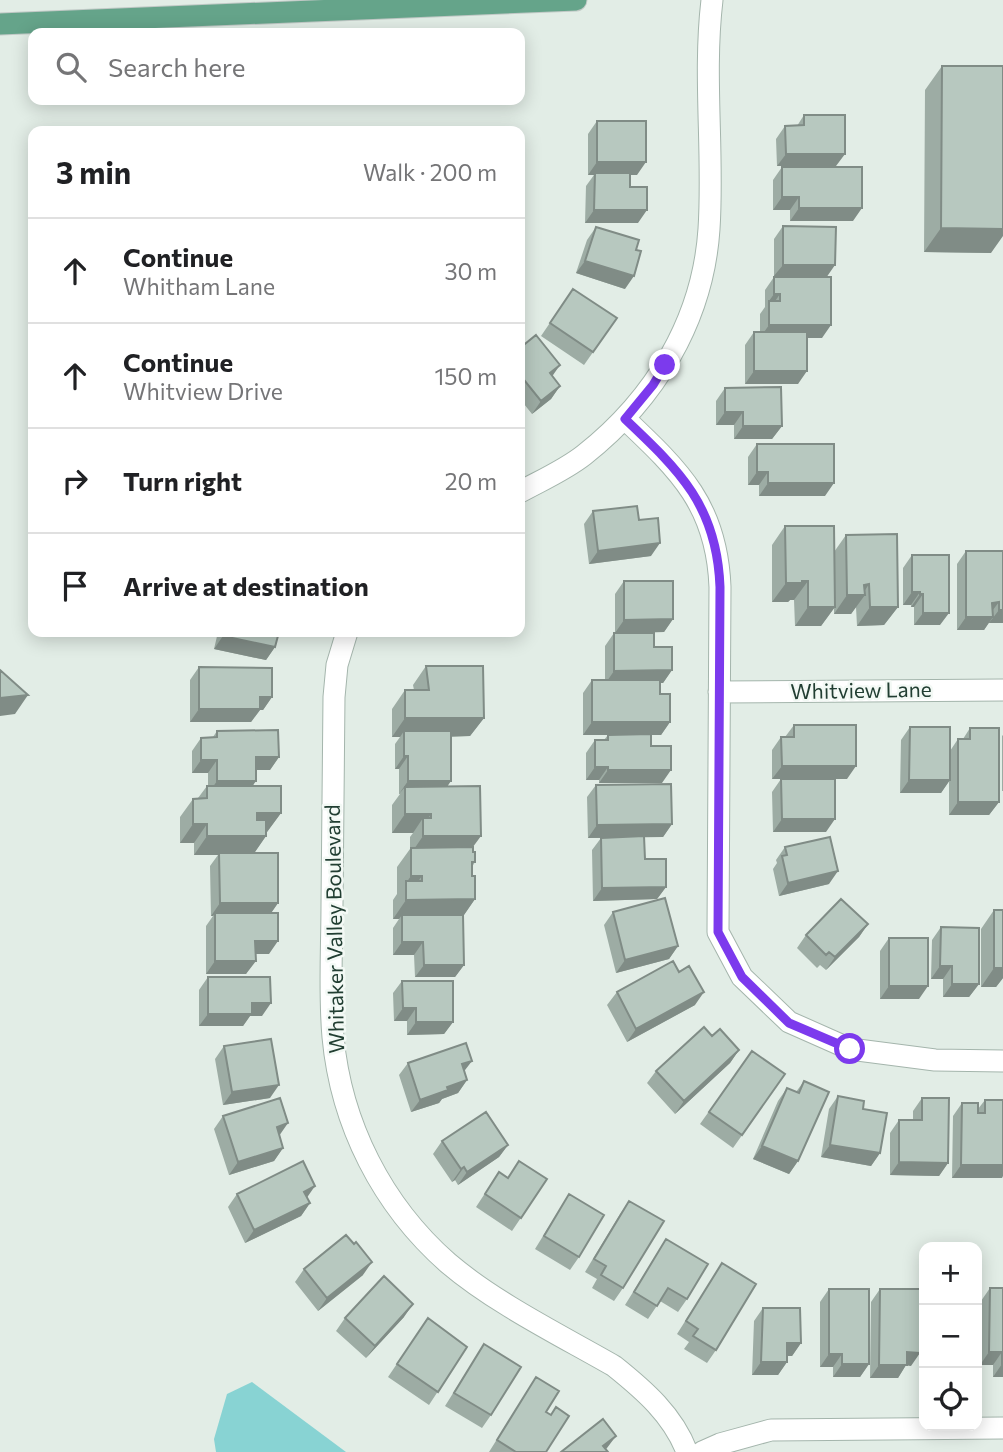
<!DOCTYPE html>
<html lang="en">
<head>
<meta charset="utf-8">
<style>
	:root { --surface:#fff; --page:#f6f6f6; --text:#202124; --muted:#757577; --line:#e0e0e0 }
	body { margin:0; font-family:Commissioner,sans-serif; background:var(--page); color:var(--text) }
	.controls { position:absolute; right:21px; bottom:21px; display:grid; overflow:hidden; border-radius:14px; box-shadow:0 4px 18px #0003 }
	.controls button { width:63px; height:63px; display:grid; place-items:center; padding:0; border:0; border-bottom:2px solid var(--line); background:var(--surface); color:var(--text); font:35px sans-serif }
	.stop { position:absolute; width:21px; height:21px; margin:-16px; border:5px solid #7c3aed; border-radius:50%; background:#fff }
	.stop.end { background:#7c3aed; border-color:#fff; box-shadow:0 2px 7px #0008 }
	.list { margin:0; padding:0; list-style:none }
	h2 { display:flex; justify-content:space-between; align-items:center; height:91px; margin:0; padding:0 28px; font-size:30px }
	h2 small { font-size:23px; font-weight:400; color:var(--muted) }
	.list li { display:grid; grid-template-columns:46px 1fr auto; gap:21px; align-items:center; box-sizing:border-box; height:105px; padding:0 28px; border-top:2px solid var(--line) }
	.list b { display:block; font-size:26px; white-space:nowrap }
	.list p { margin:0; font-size:23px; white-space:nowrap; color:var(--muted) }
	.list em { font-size:23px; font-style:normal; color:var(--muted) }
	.icon { flex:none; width:38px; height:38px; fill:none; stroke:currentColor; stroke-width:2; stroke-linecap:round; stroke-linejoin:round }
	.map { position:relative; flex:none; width:1003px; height:1452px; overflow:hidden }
	.search { position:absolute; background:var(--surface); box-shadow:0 4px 18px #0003; left:28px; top:28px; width:497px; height:77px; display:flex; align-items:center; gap:18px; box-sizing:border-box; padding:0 24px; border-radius:14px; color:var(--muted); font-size:26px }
	.panel { position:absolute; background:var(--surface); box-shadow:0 4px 18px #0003; left:28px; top:126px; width:497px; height:511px; border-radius:14px }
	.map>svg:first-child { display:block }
</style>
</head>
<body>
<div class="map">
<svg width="1003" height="1452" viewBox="0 0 1003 1452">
	<rect width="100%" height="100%" fill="#e2ede6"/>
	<path fill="#88d3d3" d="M252,1382L346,1452H216L214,1439L227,1394Z"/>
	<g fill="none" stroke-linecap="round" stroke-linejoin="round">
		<g stroke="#a4b5ac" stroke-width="23">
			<path id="minor" d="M625,419C680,471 717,506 720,587L718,932L742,977L789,1022L850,1049L935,1060L1003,1061
				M520,492C542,480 565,470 584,455C655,399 703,320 709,229C714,153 703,76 712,0
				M347,632L337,665L334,697C333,766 333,835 332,904C332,948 329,993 333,1037C341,1124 382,1205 448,1263C495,1303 560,1335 614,1366C644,1390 673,1415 687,1452
				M719,692L1003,690
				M702,1452L720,1444L771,1430L1003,1428"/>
		</g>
		<g stroke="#c1c9c6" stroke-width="23">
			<path id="major" d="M0,24L576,0"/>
		</g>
		<use href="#minor" stroke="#fff" stroke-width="21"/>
		<use href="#major" stroke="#65a48a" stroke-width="21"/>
	</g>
	<path fill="#9daca4" d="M942,66L991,253L924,252L925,90Z
		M804,115L836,166H777L776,139L785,126H797Z
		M597,121L637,175H630V187L638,223H585L586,186L594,175H588V134Z
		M782,167L853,221H790V210H773V180Z
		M783,226L827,277L822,338H807L798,384H745V345L754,332H760V314L765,307V290L774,277V239Z
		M596,227L625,289L576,273L587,240Z
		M573,289L617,318L584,365L541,336Z
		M520,348L552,376L560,386L551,399L532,414L520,399Z
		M725,388L782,426L772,439H734V425H716V401Z
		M757,444L825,496H759V485H748V457Z
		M593,511L639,520L651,556L589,564L584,524Z
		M785,526L834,552L846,535L898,607L884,625L857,626L856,607L851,614H834V608L821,626H795L794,600H790L788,602H772V545Z
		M966,551H1003V623H989V622L984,630H957V564Z
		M912,555L940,625H914V607H911V605H903V568Z
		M624,581L673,619L664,632L615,633V594Z
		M218,632H279L275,647L266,660L214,649Z
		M614,633L654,647L672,670L663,683H660V694L670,722L661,735H651V746L662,783H599V780H586V753L595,740H604L608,735H583V693L592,680H605V646Z
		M426,666L484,718L470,736L451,737L448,786L473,847L475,862L472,867L475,899L463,916L464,965L455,977H415L414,955H393V928L399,919H393V900L397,894V867L410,849V837L413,833H392V805L400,794H399V769H395V744L400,737H392V709L405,690H414L413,685Z
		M199,667L272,697L263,710H260L251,722H190V680Z
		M794,725L847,779H772V750L781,737H785Z
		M910,727L950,751L958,739H963L970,728L999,802L989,815H949V781L941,793H900L901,740Z
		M217,731L279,757L270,770H256L253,786L281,813L267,832H266V836L254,853L278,903L271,913L269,954H255L246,974H206V926L213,916H211L210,866L218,855H194V843H180V817L193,799L198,798L207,786H208V773H192V751L201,738L213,737Z
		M1003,735V791H1002V736Z
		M781,779L826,832H773L772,792Z
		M596,785L672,824L663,837H644L645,859L666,887L657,899L593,901L592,850L601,838H588L587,797Z
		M785,847L829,884L779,896L773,869L777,863L776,860Z
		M994,910L1003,978L996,987H981V929Z
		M613,912L678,946L669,959L616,973L604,925Z
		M868,924L859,937L826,970L820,965L817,968L797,948L806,935Z
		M941,927L979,984L969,997H943V979H931L932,940Z
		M889,938L919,999H880V951Z
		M679,972L695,1005L627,1042L607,1005L617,992Z
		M208,977L262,1016H250L243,1026H199V990Z
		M402,981L453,1022L444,1034L407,1035V1021H394L393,993Z
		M712,1036L739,1050L730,1063L675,1114L647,1083L656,1071Z
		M224,1046L270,1098L223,1105L215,1059Z
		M752,1051L785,1074L733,1148L700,1124Z
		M408,1063L464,1071L467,1080L458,1093L442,1099L439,1103L411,1112L399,1075Z
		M804,1081L798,1161L789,1174L753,1159L778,1101L787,1088L796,1092Z
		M838,1096L863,1109L880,1153L871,1166L821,1157L829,1109Z
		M922,1098L948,1163L939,1176L890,1175V1133L899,1120H913V1111Z
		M985,1100L1002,1178H952L953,1116L962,1103L978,1109Z
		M223,1116L283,1148L274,1161L229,1175L214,1129Z
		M442,1141L508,1145L499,1157L458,1185L455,1180L452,1182L433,1154Z
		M499,1172L507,1177L547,1179L512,1231L476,1207Z
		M237,1194L307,1198L310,1203L301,1216L245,1243L228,1207Z
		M569,1194L579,1257L570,1270L535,1249Z
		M629,1201L623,1288L614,1301L592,1288L597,1279L585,1272L620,1214Z
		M666,1239L687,1299L678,1312L660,1301L648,1319L625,1305Z
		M722,1263L716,1350L707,1363L684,1349L689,1342L677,1334Z
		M304,1269L363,1275L318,1311L295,1282Z
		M990,1288H1003V1377H993V1365H980L981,1301Z
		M829,1289L869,1364L860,1377H833V1367H820V1302Z
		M880,1289L911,1366L906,1365L898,1378H870L871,1302Z
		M924,1298V1363H921V1303Z
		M763,1308L801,1343L792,1356H787V1362L778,1375H752L754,1321Z
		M404,1317L366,1358L336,1331L345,1318Z
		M428,1318L467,1347L429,1405L388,1377Z
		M484,1344L491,1415L482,1428L445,1406Z
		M536,1377L546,1412L550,1415L556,1407L546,1452H489Z"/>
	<path fill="#808c86" d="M786,154H845L836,166H777Z
		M597,162H646L637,175H595V173L594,175H588Z
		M782,197H799L790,210H773Z
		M799,208H862L853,221H790Z
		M594,210H647L638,223H585Z
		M941,228L1003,229V236L991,253L924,252Z
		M585,261L634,276L625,289L576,273Z
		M783,265H835L826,278L773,277Z
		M774,294H780L771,307L769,301Z
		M769,325H831L822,338H760Z
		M560,365L551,378L550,373Z
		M754,371H807L798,384H745Z
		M560,386L551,399L532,414L541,401Z
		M725,412H743L734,425H716Z
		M743,426H782L772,439H734Z
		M757,472H768L759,485H748Z
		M768,483H834L825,496H759Z
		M660,543L651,556L589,564L598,551Z
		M802,581H808L794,600H790L788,602H772L786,583Z
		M869,584L862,595H865L851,614H834L847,595L864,585Z
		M912,592H920L911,605H903Z
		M920,594H923L914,607H911Z
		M999,602L989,615L992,603Z
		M808,607H835L821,626H795Z
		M870,607H898L884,625L857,626Z
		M999,610H1003V623H989Z
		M923,613H949L940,625H914Z
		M966,617H993L984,630H957Z
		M673,619L664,632L615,633L624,620Z
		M223,636L275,647L266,660L214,649Z
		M672,670L663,683L605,684L614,671Z
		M28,695L15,714L0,716V698Z
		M260,697H272L263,710H260L251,722H190L199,709Z
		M405,718H484L470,736L404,737V731L400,737H392Z
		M592,722H670L661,735H583Z
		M404,756H408L399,769H395Z
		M256,757H279L270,770H247Z
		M201,760H217L208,773H192Z
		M782,766H856L847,779H772Z
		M595,767H608L599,780H586Z
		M608,770H671L662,783H599Z
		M909,780H950L941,793H900Z
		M217,781H256L247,794H208Z
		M408,781H451L442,794L405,787L399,794Z
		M958,802H999L989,815H949Z
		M257,813H281L267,832H244Z
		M405,814H431L423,826V818L413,833H392Z
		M782,819H835L826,832H773Z
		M193,824H207L194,843H180Z
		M672,824L663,837L588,838L597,825Z
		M207,836H266L253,855L219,853L218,855H194Z
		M423,836H481L467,855H410Z
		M838,871L829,884L779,896L788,883Z
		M411,876H422L408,895L406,883Z
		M666,887L657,899L593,901L602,888Z
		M475,899L462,918L402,915L399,919H393L406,900Z
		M220,903H278L269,916L215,913L213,916H211Z
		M868,924L859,937L826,970L835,957Z
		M255,941H278L269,954H246Z
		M402,942H423L414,955H393Z
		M678,946L669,959L616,973L625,960Z
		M215,961H256L246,974H206Z
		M424,965H464L455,977H415Z
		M940,966H952L943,979H931Z
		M994,968H1003V978L996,987H981Z
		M952,984H979L969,997H943Z
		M889,986H928L919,999H880Z
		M704,992L695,1005L627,1042L636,1029Z
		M252,1003H271L262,1016H250L243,1026H199L208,1014Z
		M403,1008H416L407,1021H394Z
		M416,1022H453L444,1034L407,1035Z
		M739,1050L730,1063L675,1114L684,1101Z
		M472,1061L462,1074V1064Z
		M467,1080L458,1093L442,1099L439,1103L411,1112L420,1100L447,1087Z
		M279,1085L270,1098L223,1105L232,1092Z
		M288,1123L279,1136L277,1127Z
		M508,1145L499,1157L458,1185L467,1172Z
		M830,1145L880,1153L871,1166L821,1157Z
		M762,1146L798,1161L789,1174L753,1159Z
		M283,1148L274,1161L229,1175L238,1162Z
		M899,1162L948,1163L939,1176L890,1175Z
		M961,1165H1003V1176L1002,1178H952Z
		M464,1167L455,1180L452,1182L461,1169Z
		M315,1186L306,1199L304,1192Z
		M310,1203L301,1216L245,1243L254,1230Z
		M372,1262L363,1275L318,1311L327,1298Z
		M413,1304L404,1317L366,1358L375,1346Z
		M787,1343H801L792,1356H778Z
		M907,1352L920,1353L911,1366L906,1365L898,1378H870L879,1365Z
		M989,1352H1002L993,1365H980Z
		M829,1354H842L833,1367H820Z
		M761,1362H787L778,1375H752Z
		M842,1364H869L860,1377H833Z
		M1002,1364H1003V1377H993Z
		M616,1436L607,1448L603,1452V1446Z"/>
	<path fill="#b7c8bf" stroke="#808c86" stroke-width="2" d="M942,66H1003V229L941,228Z
		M804,115H845V154H786L785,126L804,125Z
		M597,121H646V162H597Z
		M782,167H862V208H799V197H782Z
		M595,173H630V187H647V210H594Z
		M783,226L836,227L835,265H783Z
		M596,227L639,240L636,250L641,251L634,276L585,261Z
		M774,277H831V325H769V301H780V294H774Z
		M573,289L617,318L593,352L550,323Z
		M754,332H807V371H754Z
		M536,335L560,365L550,373L560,386L541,401L520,375V348Z
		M781,387L782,426H743V412H725V388Z
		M757,444H834V483H768V472H757Z
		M637,506L639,520L658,518L660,543L598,551L593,511Z
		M785,526H834L835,607H808V581H802V583H786Z
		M897,534L898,607H870L869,584L864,585L865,595H847L846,535Z
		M966,551H1003V610H999V602L992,603L993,617H966Z
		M912,555H949V613H923V594H920V592H912Z
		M624,581H673V619L624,620Z
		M224,632H279L275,647L223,636Z
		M614,633H654V647H672V670L614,671Z
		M426,666H483L484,718H405V690H429Z
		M199,667L272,668V697H260V709H199Z
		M0,670L28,695L0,698Z
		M592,680H660V694H670V722H592Z
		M794,725H856V766H782L781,737H794Z
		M910,727H950V780H909Z
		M970,728H999V802H958V739H970Z
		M278,730L279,757H256V781H217V760H201V738L217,737V731Z
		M404,731H451V781H408V756H404Z
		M651,734V746H671V770H608V767H595V740H608V735Z
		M781,779H835V819H782Z
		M671,784L672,824L597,825L596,785Z
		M207,786H281V813H257V820H266V836H207V824H193V799L207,798Z
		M480,786L481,836H423V818H431V814H405V787Z
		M644,836L645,859H666V887L602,888L601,838Z
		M830,837L838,871L788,883L782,856L787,855L785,847Z
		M473,847V852H475V862H472V876H475V899L406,900V881H422V876H411V848Z
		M219,853H278V903H220Z
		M665,898L678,946L625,960L613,912Z
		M841,899L868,924L835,957L829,952L826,955L806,935Z
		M994,910H1003V968H994Z
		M215,913H278V941H255L256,961H215Z
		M402,915H463L464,965H424L423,942H402Z
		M941,927L979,928V984H952V966H940Z
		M889,938H928V986H889Z
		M673,961L679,972L689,966L704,992L636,1029L617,992Z
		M208,977H270L271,1003H252V1014H208Z
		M402,981H453V1022H416V1008H403Z
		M704,1027L712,1036L720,1029L739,1050L684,1101L656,1071Z
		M271,1039L279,1085L232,1092L224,1046Z
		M466,1043L472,1061L462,1064L467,1080L447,1087L448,1090L420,1100L408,1063Z
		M752,1051L785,1074L742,1135L709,1112Z
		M804,1081L829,1092L798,1161L762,1146L787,1088L799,1093Z
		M838,1096L864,1101L863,1109L887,1113L880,1153L830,1145Z
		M280,1098L288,1123L277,1127L283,1148L238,1162L223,1116Z
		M922,1098H949L948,1163L899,1162V1120H922Z
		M985,1100H1003V1165H961L962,1103H978V1113H985Z
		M486,1112L508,1145L467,1172L464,1167L461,1169L442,1141Z
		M303,1161L315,1186L304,1192L310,1203L254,1230L237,1194Z
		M519,1161L547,1179L521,1218L485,1194L499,1172L508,1178Z
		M569,1194L604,1215L579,1257L544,1236Z
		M629,1201L664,1221L623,1288L601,1275L606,1266L594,1259Z
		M346,1235L354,1244L356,1242L372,1262L327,1298L304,1269Z
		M666,1239L708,1264L687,1299L668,1288L657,1306L634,1292Z
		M722,1263L756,1284L716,1350L693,1336L698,1329L686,1321Z
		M384,1276L413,1304L375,1346L345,1318Z
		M990,1288H1003V1364H1002V1352H989Z
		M829,1289H869V1364H842V1354H829Z
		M880,1289H920V1353L907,1352V1365H879Z
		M977,1290H979L978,1364H977Z
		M763,1308H800L801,1343H787V1362H761Z
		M428,1318L467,1347L438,1392L397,1364Z
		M484,1344L521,1367L491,1415L454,1393Z
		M536,1377L559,1391L546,1412L551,1415L556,1407L569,1416L546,1452H516L497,1440Z
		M603,1419L616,1436L603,1446L608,1452H561Z"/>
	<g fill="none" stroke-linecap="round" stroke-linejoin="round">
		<path stroke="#7c3aed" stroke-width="9" d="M665,365L653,385L625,419C680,471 717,506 720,587L718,932L742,977L789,1023L850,1049"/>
	</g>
	<g text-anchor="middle" stroke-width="5" stroke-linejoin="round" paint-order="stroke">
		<g font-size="21" fill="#213e32" stroke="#f3f9f5">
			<text transform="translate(861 691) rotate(-1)" y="7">Whitview Lane</text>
			<text transform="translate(335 929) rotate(-91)" y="7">Whitaker Valley Boulevard</text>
		</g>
	</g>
</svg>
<div class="controls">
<button>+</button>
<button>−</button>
<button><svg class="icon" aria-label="locate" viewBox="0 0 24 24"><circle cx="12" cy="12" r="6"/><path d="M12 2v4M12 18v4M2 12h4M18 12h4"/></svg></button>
</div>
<div class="stop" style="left:850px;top:1049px"></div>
<div class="stop end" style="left:665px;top:365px"></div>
<div class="search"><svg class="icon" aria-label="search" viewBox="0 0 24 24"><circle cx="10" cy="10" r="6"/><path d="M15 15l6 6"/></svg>Search here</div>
<section class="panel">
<h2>3 min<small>Walk · 200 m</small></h2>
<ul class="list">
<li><svg class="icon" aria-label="ahead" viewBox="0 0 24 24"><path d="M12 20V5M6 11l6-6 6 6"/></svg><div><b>Continue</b><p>Whitham Lane</p></div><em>30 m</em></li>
<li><svg class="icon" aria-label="ahead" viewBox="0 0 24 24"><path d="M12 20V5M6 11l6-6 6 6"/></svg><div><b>Continue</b><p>Whitview Drive</p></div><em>150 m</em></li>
<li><svg class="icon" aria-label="right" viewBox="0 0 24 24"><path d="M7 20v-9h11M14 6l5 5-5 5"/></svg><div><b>Turn right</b></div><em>20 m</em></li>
<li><svg class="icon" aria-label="arrive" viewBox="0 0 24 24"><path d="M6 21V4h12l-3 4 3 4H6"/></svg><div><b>Arrive at destination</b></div></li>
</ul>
</section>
</div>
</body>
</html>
